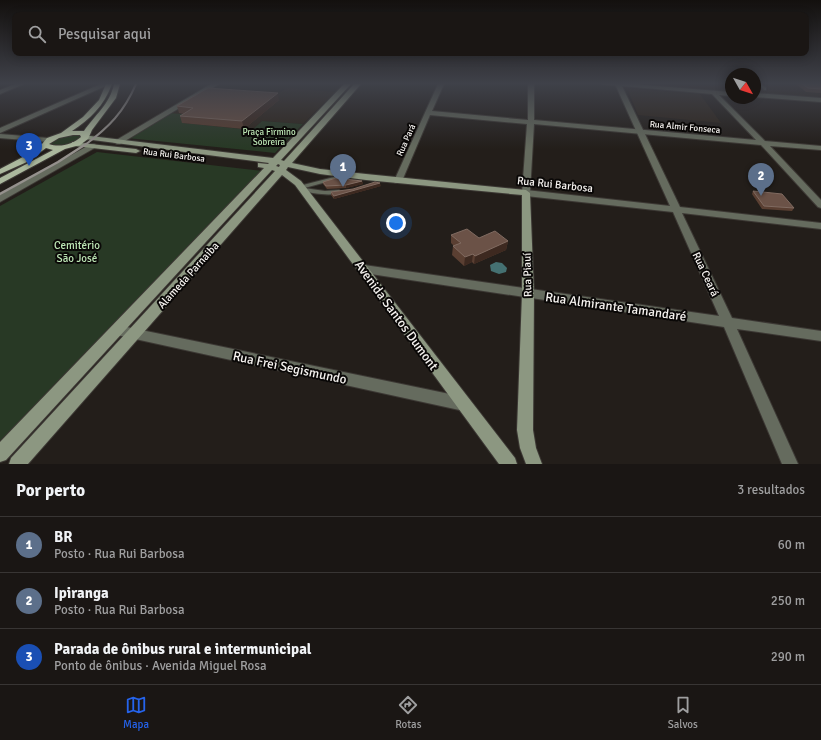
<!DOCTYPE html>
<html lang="pt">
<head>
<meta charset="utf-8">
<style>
	:root { --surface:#1a1614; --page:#231f1d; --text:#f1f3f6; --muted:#9f9fa0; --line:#383534; --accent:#2563eb }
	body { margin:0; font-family:Signika,sans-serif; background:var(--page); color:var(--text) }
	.compass { position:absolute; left:725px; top:68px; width:36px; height:36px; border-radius:50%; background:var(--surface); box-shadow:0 2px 10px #0003; rotate:129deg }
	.you { position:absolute; left:396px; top:223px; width:14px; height:14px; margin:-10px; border:3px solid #fff; border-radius:50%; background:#1a73e8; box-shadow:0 0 0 6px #1a73e833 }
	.badge { display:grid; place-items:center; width:26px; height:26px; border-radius:50%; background:var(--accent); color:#fff; font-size:13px; font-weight:700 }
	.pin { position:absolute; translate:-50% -33px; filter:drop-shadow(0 1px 2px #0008) }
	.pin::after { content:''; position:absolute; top:21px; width:14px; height:12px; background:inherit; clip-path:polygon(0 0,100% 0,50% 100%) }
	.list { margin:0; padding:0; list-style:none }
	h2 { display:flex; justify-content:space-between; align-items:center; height:52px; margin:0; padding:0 16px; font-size:17px }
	h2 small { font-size:13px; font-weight:400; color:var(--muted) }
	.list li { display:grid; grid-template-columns:26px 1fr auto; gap:12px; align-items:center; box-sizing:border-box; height:56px; padding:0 16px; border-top:1px solid var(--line) }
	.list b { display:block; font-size:15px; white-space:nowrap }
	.list p { margin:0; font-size:13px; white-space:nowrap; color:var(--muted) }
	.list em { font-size:13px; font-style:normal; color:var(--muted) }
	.icon { flex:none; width:22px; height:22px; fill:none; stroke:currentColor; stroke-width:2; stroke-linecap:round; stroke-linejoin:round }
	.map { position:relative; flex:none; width:821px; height:464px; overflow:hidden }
	.search { position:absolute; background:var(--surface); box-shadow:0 2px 10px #0003; left:12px; right:12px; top:12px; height:44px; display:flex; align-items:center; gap:10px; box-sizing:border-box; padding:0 14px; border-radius:8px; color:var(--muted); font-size:15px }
	.sheet { height:220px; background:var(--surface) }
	nav { display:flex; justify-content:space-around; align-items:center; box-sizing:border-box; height:56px; border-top:1px solid var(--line); background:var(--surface); font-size:11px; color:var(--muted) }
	nav a { display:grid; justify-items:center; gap:2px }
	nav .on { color:var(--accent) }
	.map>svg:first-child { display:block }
</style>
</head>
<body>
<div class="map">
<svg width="821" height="464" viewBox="0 0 821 464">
	<rect width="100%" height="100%" fill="#231e1a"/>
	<path fill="#2e251c" d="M643,84H731V91Z
		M755,84H821V97L755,93Z
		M211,88L263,93L265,91L280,92L287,88L335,92L303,124L262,121L252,130L182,123L169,113Z
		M627,88L700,94L721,123L638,115Z"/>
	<path fill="#283925" d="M169,113L194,115L183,123L252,130L262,121L303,124L275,153L127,138Z
		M70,135H78L81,137C74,145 60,148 51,144L53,140Z
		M97,152L263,171L0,443V206Z"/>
	<path fill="#457172" d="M496,262L502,263L507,268L506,272L499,274L491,271L490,265Z"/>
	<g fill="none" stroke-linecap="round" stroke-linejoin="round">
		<g stroke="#3c3834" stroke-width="2">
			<path id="service" d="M762,84L766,88V90H764L759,84Z
				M346,174H348V176L301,189L298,187L299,186Z
				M304,188L325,191L339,190L342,192C332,197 313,193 302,191L301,190L302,189Z"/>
		</g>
		<g stroke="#3c3834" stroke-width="2">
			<path id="minor" d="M15,84H24L0,94V90Z
				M101,84H110L0,133V128Z
				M211,84H219L120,144H117L113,142Z
				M438,84H444L432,111L528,120V84H534V120L756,140L712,94L600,84H631L731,92V96L719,95L765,141L821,146V150L770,146L821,200V208L818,207L761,145L534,124L530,193L526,196L522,193L527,124L430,115L402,181L401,183H395L394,181Z
				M755,93L821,98V102L755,97Z
				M0,134L48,138L52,140L48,142L0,138Z
				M91,144H94L98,146L0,202V195Z
				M117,325L464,397L469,399L472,404L469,409L464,411L117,335L112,334L111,330L112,326Z"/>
		</g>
		<g stroke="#3c3834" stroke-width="2">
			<path id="tertiary" d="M615,84H621L680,207L821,223V229L682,213L732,318L821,331V341L737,329L798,464H782L724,327L364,273L360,272L358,269L360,266L364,265L719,316L673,212L526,196L522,193L526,190L670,206Z"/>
		</g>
		<g stroke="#3c3834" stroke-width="2">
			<path id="secondary" d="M344,84H351L281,160L284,161L354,84H361L292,163L320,169L366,174L526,190L530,193L534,294L533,430L536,448L542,464H526L520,448L517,430L522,294V195L366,180L320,174L288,167L286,170L301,181L515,458L517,464H499L295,185L282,175L28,464H9L11,458L275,171L272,170L6,460L0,462V442L264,168L258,167V163L268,164L269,163L85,139H82V135L273,158ZM278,164L280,165L279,167L276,166Z
				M72,142L136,149L140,151L136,153L75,146H72Z"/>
		</g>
		<g stroke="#3c3834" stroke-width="2">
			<path id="primary" d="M106,84H112C104,106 90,119 72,131H84C95,115 110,104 114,84H120L116,98L92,130L88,139L80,145L65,149L0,184V178L53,150L46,148L27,162L0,174V169L21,158L42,144L47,138L61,133L83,117L99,100ZM73,135H80L81,137C73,144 60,148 49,144L59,138Z"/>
		</g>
		<use href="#service" fill="#656b5e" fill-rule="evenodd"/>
		<use href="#minor" fill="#656b5e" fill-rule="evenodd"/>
		<use href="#tertiary" fill="#656b5e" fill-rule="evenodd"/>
		<use href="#secondary" fill="#8c9781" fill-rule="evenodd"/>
		<use href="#primary" fill="#abb89d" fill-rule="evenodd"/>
		<path stroke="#95918d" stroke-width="2" d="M85,145C109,127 124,112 136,84"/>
		<path stroke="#95918d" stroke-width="2.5" d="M0,194L58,162L86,144"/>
	</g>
	<path fill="#5a3f32" d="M796,84H821V93L806,92Z
		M279,100L244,129L182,123L180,116L184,114L179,113L177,106Z
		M362,181L363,184L346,188L327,189L323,184V182Z
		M381,186L334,199L331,195V192Z
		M753,191L794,208L792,211L762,209L752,194Z
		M451,235L508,241L506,250L474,264L472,262L464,266L452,255L453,246H454L451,243Z"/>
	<path fill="#3d2920" d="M278,93L279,100L244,129L242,121Z
		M362,181L363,184L346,188V185Z
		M380,183L381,186L334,199V196Z
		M508,241L506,250L474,264L475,256Z
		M473,254L472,262L464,266L465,257Z"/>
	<path fill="#6b5247" stroke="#806b61" d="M802,84H821V89L808,88Z
		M208,88L278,93L242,121L180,116L193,108L177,106Z
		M336,178L362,181L346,185L326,186L323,182Z
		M375,182L380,183L334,196L331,192L353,189Z
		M753,191L782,194L794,208L764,206Z
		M467,229L479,238L495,231L508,241L475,256L473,254L465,257L453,246L461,243L451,235Z"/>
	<linearGradient id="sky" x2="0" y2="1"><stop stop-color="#13100e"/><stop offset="0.56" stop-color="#3f4149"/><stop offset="1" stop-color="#3f4149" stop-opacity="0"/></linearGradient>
	<rect width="821" height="149" fill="url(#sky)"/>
	<g text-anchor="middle" stroke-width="4" stroke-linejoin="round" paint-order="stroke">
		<g font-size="9" fill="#f6f3f0" stroke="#0a0807">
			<text transform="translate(685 127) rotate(5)" y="3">Rua Almir Fonseca</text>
			<text transform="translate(406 140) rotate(-66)" y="3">Rua Pará</text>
			<text transform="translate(174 155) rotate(7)" y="3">Rua Rui Barbosa</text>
		</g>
		<g font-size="9" fill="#bde6b5" stroke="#0a0807">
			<text x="269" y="135">Praça Firmino<tspan x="269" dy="10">Sobreira</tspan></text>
		</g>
		<g font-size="11" fill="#f6f3f0" stroke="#0a0807">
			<text transform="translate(555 184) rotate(6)" y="4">Rua Rui Barbosa</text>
			<text transform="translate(706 274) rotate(65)" y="4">Rua Ceará</text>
			<text transform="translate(188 275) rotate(-48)" y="4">Alameda Parnaiba</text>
			<text transform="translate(527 275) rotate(-91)" y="4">Rua Piauí</text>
		</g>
		<g font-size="11" fill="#bde6b5" stroke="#0a0807">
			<text x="77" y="249">Cemitério<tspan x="77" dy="13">São José</tspan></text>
		</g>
		<g font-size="13" fill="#f6f3f0" stroke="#0a0807">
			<text transform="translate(616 306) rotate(8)" y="5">Rua Almirante Tamandaré</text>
			<text transform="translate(397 315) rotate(54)" y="5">Avenida Santos Dumont</text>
			<text transform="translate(290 367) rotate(12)" y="5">Rua Frei Segismundo</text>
		</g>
	</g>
</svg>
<svg class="compass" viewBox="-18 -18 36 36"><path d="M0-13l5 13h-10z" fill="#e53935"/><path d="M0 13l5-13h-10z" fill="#9f9fa0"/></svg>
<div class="you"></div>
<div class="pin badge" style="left:343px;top:187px;background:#5c6f8a">1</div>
<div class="pin badge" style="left:761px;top:196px;background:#5c6f8a">2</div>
<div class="pin badge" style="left:29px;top:166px;background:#1a4fb4">3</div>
<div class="search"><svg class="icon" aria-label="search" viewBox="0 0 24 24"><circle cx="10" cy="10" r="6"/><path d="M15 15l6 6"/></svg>Pesquisar aqui</div>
</div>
<section class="sheet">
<h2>Por perto<small>3 resultados</small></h2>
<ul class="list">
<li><span class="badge" style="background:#5c6f8a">1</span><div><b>BR</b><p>Posto · Rua Rui Barbosa</p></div><em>60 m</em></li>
<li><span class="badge" style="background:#5c6f8a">2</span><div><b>Ipiranga</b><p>Posto · Rua Rui Barbosa</p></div><em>250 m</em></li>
<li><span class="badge" style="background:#1a4fb4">3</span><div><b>Parada de ônibus rural e intermunicipal</b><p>Ponto de ônibus · Avenida Miguel Rosa</p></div><em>290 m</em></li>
</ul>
</section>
<nav>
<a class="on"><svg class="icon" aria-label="map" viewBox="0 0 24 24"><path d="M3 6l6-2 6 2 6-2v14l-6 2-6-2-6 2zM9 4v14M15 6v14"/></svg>Mapa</a>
<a><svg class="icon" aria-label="directions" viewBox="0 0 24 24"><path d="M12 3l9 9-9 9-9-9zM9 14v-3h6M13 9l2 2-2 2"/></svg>Rotas</a>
<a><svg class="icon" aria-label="saved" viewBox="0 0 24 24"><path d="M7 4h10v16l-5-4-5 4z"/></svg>Salvos</a>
</nav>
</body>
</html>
